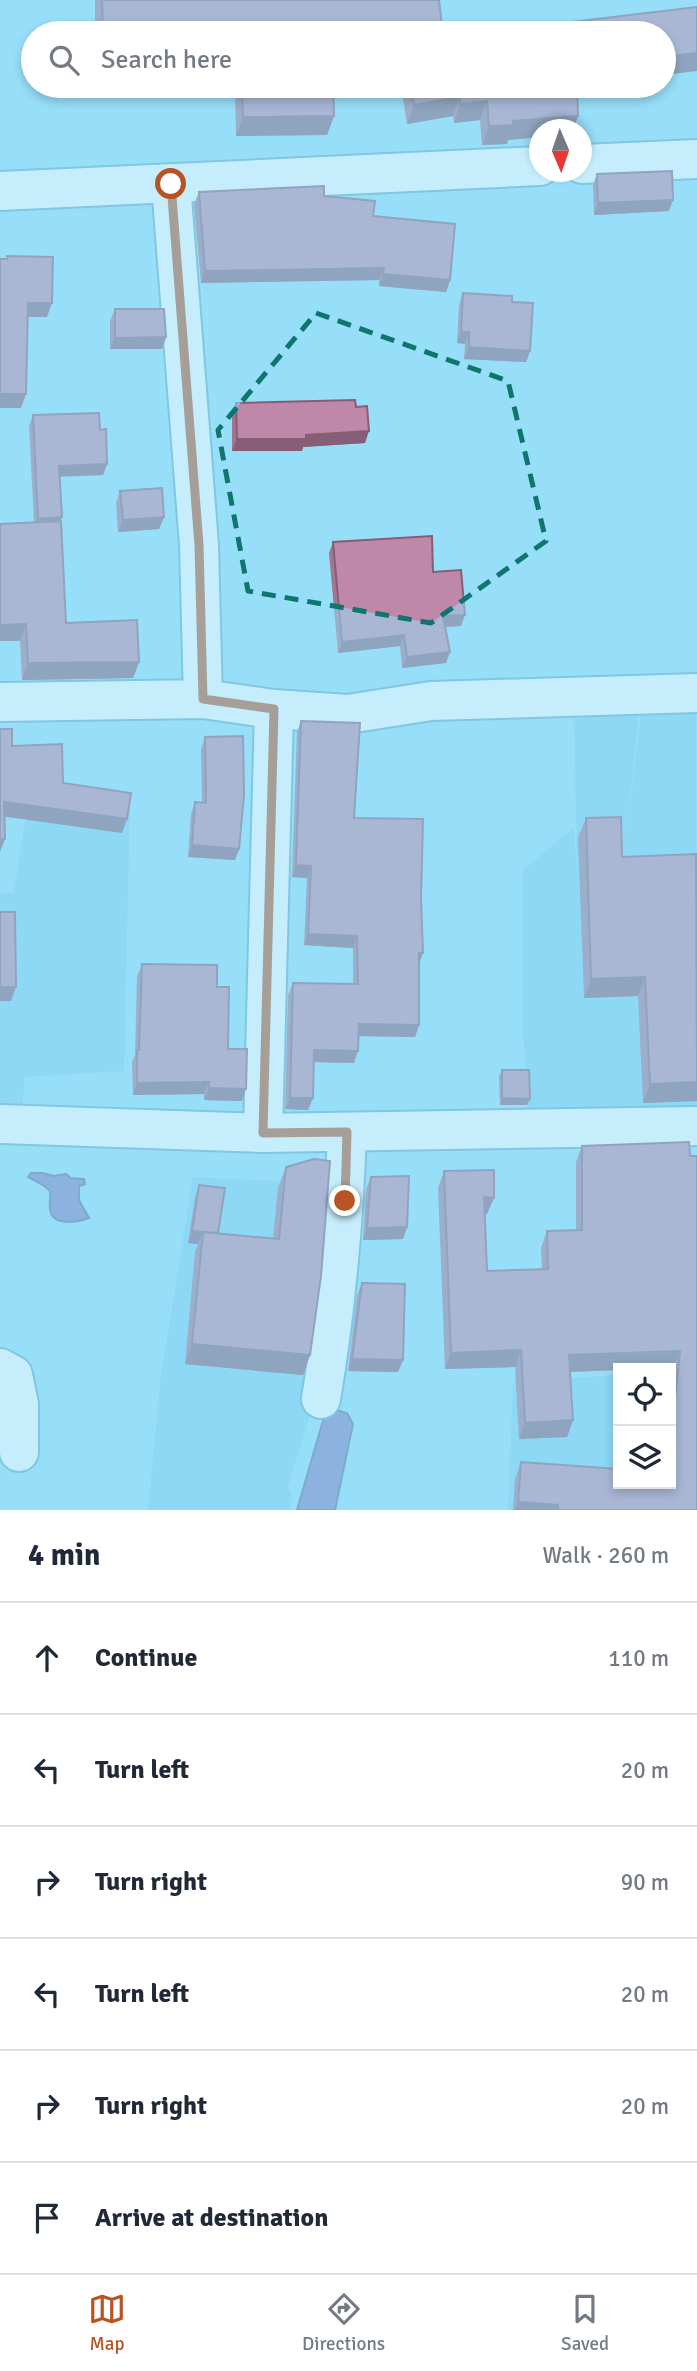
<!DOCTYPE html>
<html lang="en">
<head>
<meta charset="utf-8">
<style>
	:root { --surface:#fff; --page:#f2f2f3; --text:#1f2937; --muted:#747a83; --line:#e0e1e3; --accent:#b85323 }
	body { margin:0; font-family:Signika,sans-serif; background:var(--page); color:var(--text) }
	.controls { position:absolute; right:21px; bottom:21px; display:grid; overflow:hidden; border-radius:0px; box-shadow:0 4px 10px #0003 }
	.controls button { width:63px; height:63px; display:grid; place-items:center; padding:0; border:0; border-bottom:2px solid var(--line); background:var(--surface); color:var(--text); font:35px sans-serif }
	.compass { position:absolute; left:529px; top:119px; width:63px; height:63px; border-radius:50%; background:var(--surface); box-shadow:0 4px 10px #0003; rotate:178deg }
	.stop { position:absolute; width:21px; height:21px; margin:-16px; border:5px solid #b85323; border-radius:50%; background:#fff }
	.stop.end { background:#b85323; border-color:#fff; box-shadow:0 2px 7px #0008 }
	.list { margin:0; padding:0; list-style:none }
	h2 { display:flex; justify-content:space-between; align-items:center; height:91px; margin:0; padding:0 28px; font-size:30px }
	h2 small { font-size:23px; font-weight:400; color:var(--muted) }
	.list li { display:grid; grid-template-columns:46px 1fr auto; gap:21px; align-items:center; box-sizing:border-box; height:112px; padding:0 28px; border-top:2px solid var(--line) }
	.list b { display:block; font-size:26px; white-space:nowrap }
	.list em { font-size:23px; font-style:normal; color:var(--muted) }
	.icon { flex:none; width:38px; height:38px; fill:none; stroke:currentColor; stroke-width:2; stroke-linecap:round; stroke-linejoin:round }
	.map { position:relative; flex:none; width:697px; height:1510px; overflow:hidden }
	.search { position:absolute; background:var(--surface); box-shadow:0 4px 10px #0003; left:21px; right:21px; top:21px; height:77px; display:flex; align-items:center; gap:18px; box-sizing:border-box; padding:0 24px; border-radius:38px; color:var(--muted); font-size:26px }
	.sheet { height:763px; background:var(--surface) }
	nav { display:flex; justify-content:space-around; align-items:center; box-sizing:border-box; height:98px; border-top:2px solid var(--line); background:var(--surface); font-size:19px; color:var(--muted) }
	nav a { display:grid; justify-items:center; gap:4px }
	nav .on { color:var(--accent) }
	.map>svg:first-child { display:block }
</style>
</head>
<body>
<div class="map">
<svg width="697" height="1510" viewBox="0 0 697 1510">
	<rect width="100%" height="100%" fill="#97def9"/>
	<path fill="#81d1ef" d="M696,706L697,1106L529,1108L523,1032V870L574,827L577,872L574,709L639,710L627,834L641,712Z
		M30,791L130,802L124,1071L25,1077L22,1108L0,1106V893H14Z
		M337,1176L318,1388L288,1487L292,1497L290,1510H148L161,1375L193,1177L278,1181Z
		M618,1375V1484H671L697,1510H508L513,1382Z"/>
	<path fill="#7f7fbe" stroke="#616a99" stroke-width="2" d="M42,1173L54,1176L66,1174L71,1178L84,1179L85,1184L79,1186V1200L89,1218C77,1222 52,1227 50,1209C49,1203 51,1197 50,1191L43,1185L28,1177L31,1173Z
		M327,1407L347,1413L353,1424L335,1510H297Z"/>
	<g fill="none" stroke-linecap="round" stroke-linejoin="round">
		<g stroke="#64aac4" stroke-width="42">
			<path id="minor" d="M582,164L697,159
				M171,184L199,545L203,699
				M0,191L540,166
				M0,702L203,699L274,709L348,714L431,701L697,693
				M0,1124L263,1133L697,1126
				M263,1133L274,709
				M0,1368L13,1375L19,1404V1452
				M321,1399C336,1310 344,1221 347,1132"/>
		</g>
		<use href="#minor" stroke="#fff" stroke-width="38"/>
	</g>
	<path fill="#a47490" d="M95,0H439L443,33H95Z
		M235,86H333L334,116L327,135L236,136Z
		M401,86H578H577L578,116L573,130H540V137L508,140L507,144L482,145L480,120L454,123L453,116L407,124Z
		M597,174L669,211L594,215L593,185Z
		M199,192L324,196L373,216L450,280L446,292L379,286V280L201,283L194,204Z
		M463,293L512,302L530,351L526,362L464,359L465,344L457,343L459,305Z
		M115,309L166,337L162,349H110V321Z
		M236,403L356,407L365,443L303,447L302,451H232V415Z
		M33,415L100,430L107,464L103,475L60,476V521L66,623L139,662L133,678L22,680L20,641H0V524L34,522L29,426Z
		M120,491L164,517L159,529L118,532L116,503Z
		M333,542L433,572L461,626L445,627L450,652L446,663L402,668L400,646L338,653L329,553Z
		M301,721L354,818L419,965V1025L415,1037L358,1036L354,1063L313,1062V1098L308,1110L285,1109L288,995L293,983L353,984V948L304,945L307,878L292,877L297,732Z
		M205,737L239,849L235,860L188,857L191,814L195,802H202L201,749Z
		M586,818L622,857L697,868V1101L643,1103L638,996L584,998L578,837Z
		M142,964L217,987L228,1049L242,1101L204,1100V1094L133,1095L132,1062L135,1055L137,976Z
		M502,1070L530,1099L527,1105H500L499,1076Z
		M689,1142L697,1510H513L515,1479L521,1462L671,1484V1395L674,1368H618V1370L570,1372L573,1420L567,1437L519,1439L515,1367L445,1369L438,1188L444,1171L487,1214H485L487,1271L542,1270L541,1248L547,1231L576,1230V1162L582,1146Z
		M286,1167L310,1355L303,1375L185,1364L195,1252L198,1244L188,1243L195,1197L199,1185L218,1233L273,1238L278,1188Z
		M371,1177L407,1227L403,1239L363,1240L366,1189Z
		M362,1283L403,1360L398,1372L348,1371L357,1295Z"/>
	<path fill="#865e76" d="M197,29L195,33H143L145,30Z
		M697,53V71L664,75V57Z
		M460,97L453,116L407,124L414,105Z
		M487,101L480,120L454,123L460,104Z
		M334,116L327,135L236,136L243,117Z
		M578,116L573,130H540V137L508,140L507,144L482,145L489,126L513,121Z
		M673,200L669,211L594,215L598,203Z
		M384,268L379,280L201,283L205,271Z
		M383,274L450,280L446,292L379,286Z
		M28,303H52L47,317H23Z
		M461,332H469L465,344L457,343Z
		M166,337L162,349H110L115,338Z
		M469,347L530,351L526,362L464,359Z
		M0,394H26L21,408H0Z
		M369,431L365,443L303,447L302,451H232L237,439Z
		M107,464L103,475L55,477L59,466Z
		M62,517L58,528L34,529L38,519Z
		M164,517L159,529L118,532L123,520Z
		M465,615L461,626L439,627L443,616Z
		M26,624L20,641H0V625Z
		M404,635L400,646L338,653L342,642Z
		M450,652L446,663L402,668L407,657Z
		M139,662L133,678L22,680L28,663Z
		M4,802L127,819L122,833L0,816Z
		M0,839H5L0,852Z
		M192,845L239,849L235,860L188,857Z
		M296,865L311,866L307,878L292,877Z
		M308,934L357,936L353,948L304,945Z
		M419,953H423L419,965Z
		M645,977L638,996L584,998L591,979Z
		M0,987H16L11,1001H0Z
		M359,1024L419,1025L415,1037L354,1036Z
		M314,1050L358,1051L354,1063L310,1062Z
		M209,1082L204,1094L133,1095L137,1083Z
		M697,1082V1101L643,1103L650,1084Z
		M209,1088L246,1089L242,1101L204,1100Z
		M290,1098H313L308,1110L285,1109Z
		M502,1098L530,1099L527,1105H500Z
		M484,1197L494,1198L487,1214H478Z
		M407,1227L403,1239L363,1240L367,1228Z
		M192,1231L202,1233L198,1244L188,1243Z
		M192,1344L310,1355L303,1375L185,1364Z
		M521,1350L515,1367L445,1369L451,1353Z
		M680,1351L674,1368H618V1370L563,1372L569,1355Z
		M352,1359L403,1360L398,1372L348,1371Z
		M573,1420L567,1437L519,1439L525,1423Z
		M518,1502L558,1505L557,1510H515Z"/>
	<path fill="#bf87a8" stroke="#865e76" stroke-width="2" d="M102,0H439L443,33H197V29L145,30V33H103Z
		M697,7V53L664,57V33H478Z
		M242,86H333L334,116L243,117Z
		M411,86H577L578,116L513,121L514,125L489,126L487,101L460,104V97L414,105Z
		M672,171L673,200L598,203L597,174Z
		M324,186V196L375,201L373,216L455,224L450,280L383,274L384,268L205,271L199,192Z
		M7,256L53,257L52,303H28L26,394H0V259H7Z
		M463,293L512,296V302L533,303L530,351L469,347V332H461Z
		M115,309H164L166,337L115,338Z
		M355,400L356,407L367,406L369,431L306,435V439H237L236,403Z
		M99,413L100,430L106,429L107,464L59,466L62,517L38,519L33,415Z
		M162,488L164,517L123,520L120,491Z
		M61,521L66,623L137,620L139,662L28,663L26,624L0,625V524Z
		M432,536L433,572L461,570L465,615L443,616L450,652L407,657L404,635L342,642L333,542Z
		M301,721L360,723L354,818L423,819L421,899L423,953H419V1025L359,1024L358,1051L314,1050L313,1098H290L293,983L358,984L357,936L308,934L311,866L296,865Z
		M0,729H12V746L62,744L63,783L131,793L127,819L4,802L5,839H0Z
		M243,736L244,795L239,849L192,845L195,802L206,803L205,737Z
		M621,817L622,857L696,854L697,1082L650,1084L645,977L591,979L586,818Z
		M0,912H15L16,987H0Z
		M142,964L217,965V987H229L228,1049H247L246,1089L209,1088V1082L137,1083V1050H139Z
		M502,1070H529L530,1099L502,1098Z
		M689,1142L690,1156H697V1510H558V1505L518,1502L521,1462L618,1469V1484H671V1439L680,1351L569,1355L573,1420L525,1423L521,1350L451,1353L444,1171L494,1170V1198L484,1197L487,1271L548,1269L547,1231L582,1230V1146Z
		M314,1159L330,1161L321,1276L310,1355L192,1344L203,1232L279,1239L286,1167Z
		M409,1176L407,1227L367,1228L371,1177Z
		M199,1185L225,1188L218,1233L192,1231Z
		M362,1283L405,1284L403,1360L352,1359Z"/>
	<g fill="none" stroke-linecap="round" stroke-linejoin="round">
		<path stroke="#b85323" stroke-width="9" d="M171,184L199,545L203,699L274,709L263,1133L347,1132L345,1201"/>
	</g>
	<path d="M0 0H697V1510H0ZM316,313L508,381L546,541L431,623L248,591L218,430Z" fill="#97def9" fill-opacity=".55" fill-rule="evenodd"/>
	<path fill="none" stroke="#0f766e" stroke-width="5" stroke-dasharray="14 9" stroke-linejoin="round" d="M316,313L508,381L546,541L431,623L248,591L218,430Z"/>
</svg>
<div class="controls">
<button><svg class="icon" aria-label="locate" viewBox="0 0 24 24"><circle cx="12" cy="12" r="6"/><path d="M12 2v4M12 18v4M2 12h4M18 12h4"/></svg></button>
<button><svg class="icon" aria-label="layers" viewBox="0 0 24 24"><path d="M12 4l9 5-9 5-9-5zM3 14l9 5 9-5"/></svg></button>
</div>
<svg class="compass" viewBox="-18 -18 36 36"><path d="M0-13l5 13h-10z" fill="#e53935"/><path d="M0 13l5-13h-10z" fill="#747a83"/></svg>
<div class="stop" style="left:171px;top:184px"></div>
<div class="stop end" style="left:345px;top:1201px"></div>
<div class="search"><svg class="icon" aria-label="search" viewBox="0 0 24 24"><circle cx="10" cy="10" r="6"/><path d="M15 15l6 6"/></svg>Search here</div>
</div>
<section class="sheet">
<h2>4 min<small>Walk · 260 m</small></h2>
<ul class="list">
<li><svg class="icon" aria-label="ahead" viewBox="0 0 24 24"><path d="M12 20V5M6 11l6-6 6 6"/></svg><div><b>Continue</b></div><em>110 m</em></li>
<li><svg class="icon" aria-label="left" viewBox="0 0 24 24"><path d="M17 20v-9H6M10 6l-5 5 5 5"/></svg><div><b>Turn left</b></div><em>20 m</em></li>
<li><svg class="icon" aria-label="right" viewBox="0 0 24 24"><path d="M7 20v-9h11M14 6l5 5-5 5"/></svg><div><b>Turn right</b></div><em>90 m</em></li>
<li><svg class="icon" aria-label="left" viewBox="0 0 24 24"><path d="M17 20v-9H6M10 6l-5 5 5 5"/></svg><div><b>Turn left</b></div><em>20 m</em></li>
<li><svg class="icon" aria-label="right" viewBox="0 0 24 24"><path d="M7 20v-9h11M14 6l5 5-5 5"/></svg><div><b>Turn right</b></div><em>20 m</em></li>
<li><svg class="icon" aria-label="arrive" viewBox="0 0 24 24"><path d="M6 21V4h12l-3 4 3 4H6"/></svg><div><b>Arrive at destination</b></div></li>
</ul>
</section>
<nav>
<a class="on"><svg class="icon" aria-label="map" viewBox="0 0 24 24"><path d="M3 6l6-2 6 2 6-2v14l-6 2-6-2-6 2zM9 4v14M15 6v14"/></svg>Map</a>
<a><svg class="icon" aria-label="directions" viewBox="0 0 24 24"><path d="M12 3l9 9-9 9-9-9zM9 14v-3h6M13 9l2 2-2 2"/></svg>Directions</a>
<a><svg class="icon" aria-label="saved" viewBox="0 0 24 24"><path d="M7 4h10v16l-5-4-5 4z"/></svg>Saved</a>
</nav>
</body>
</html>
